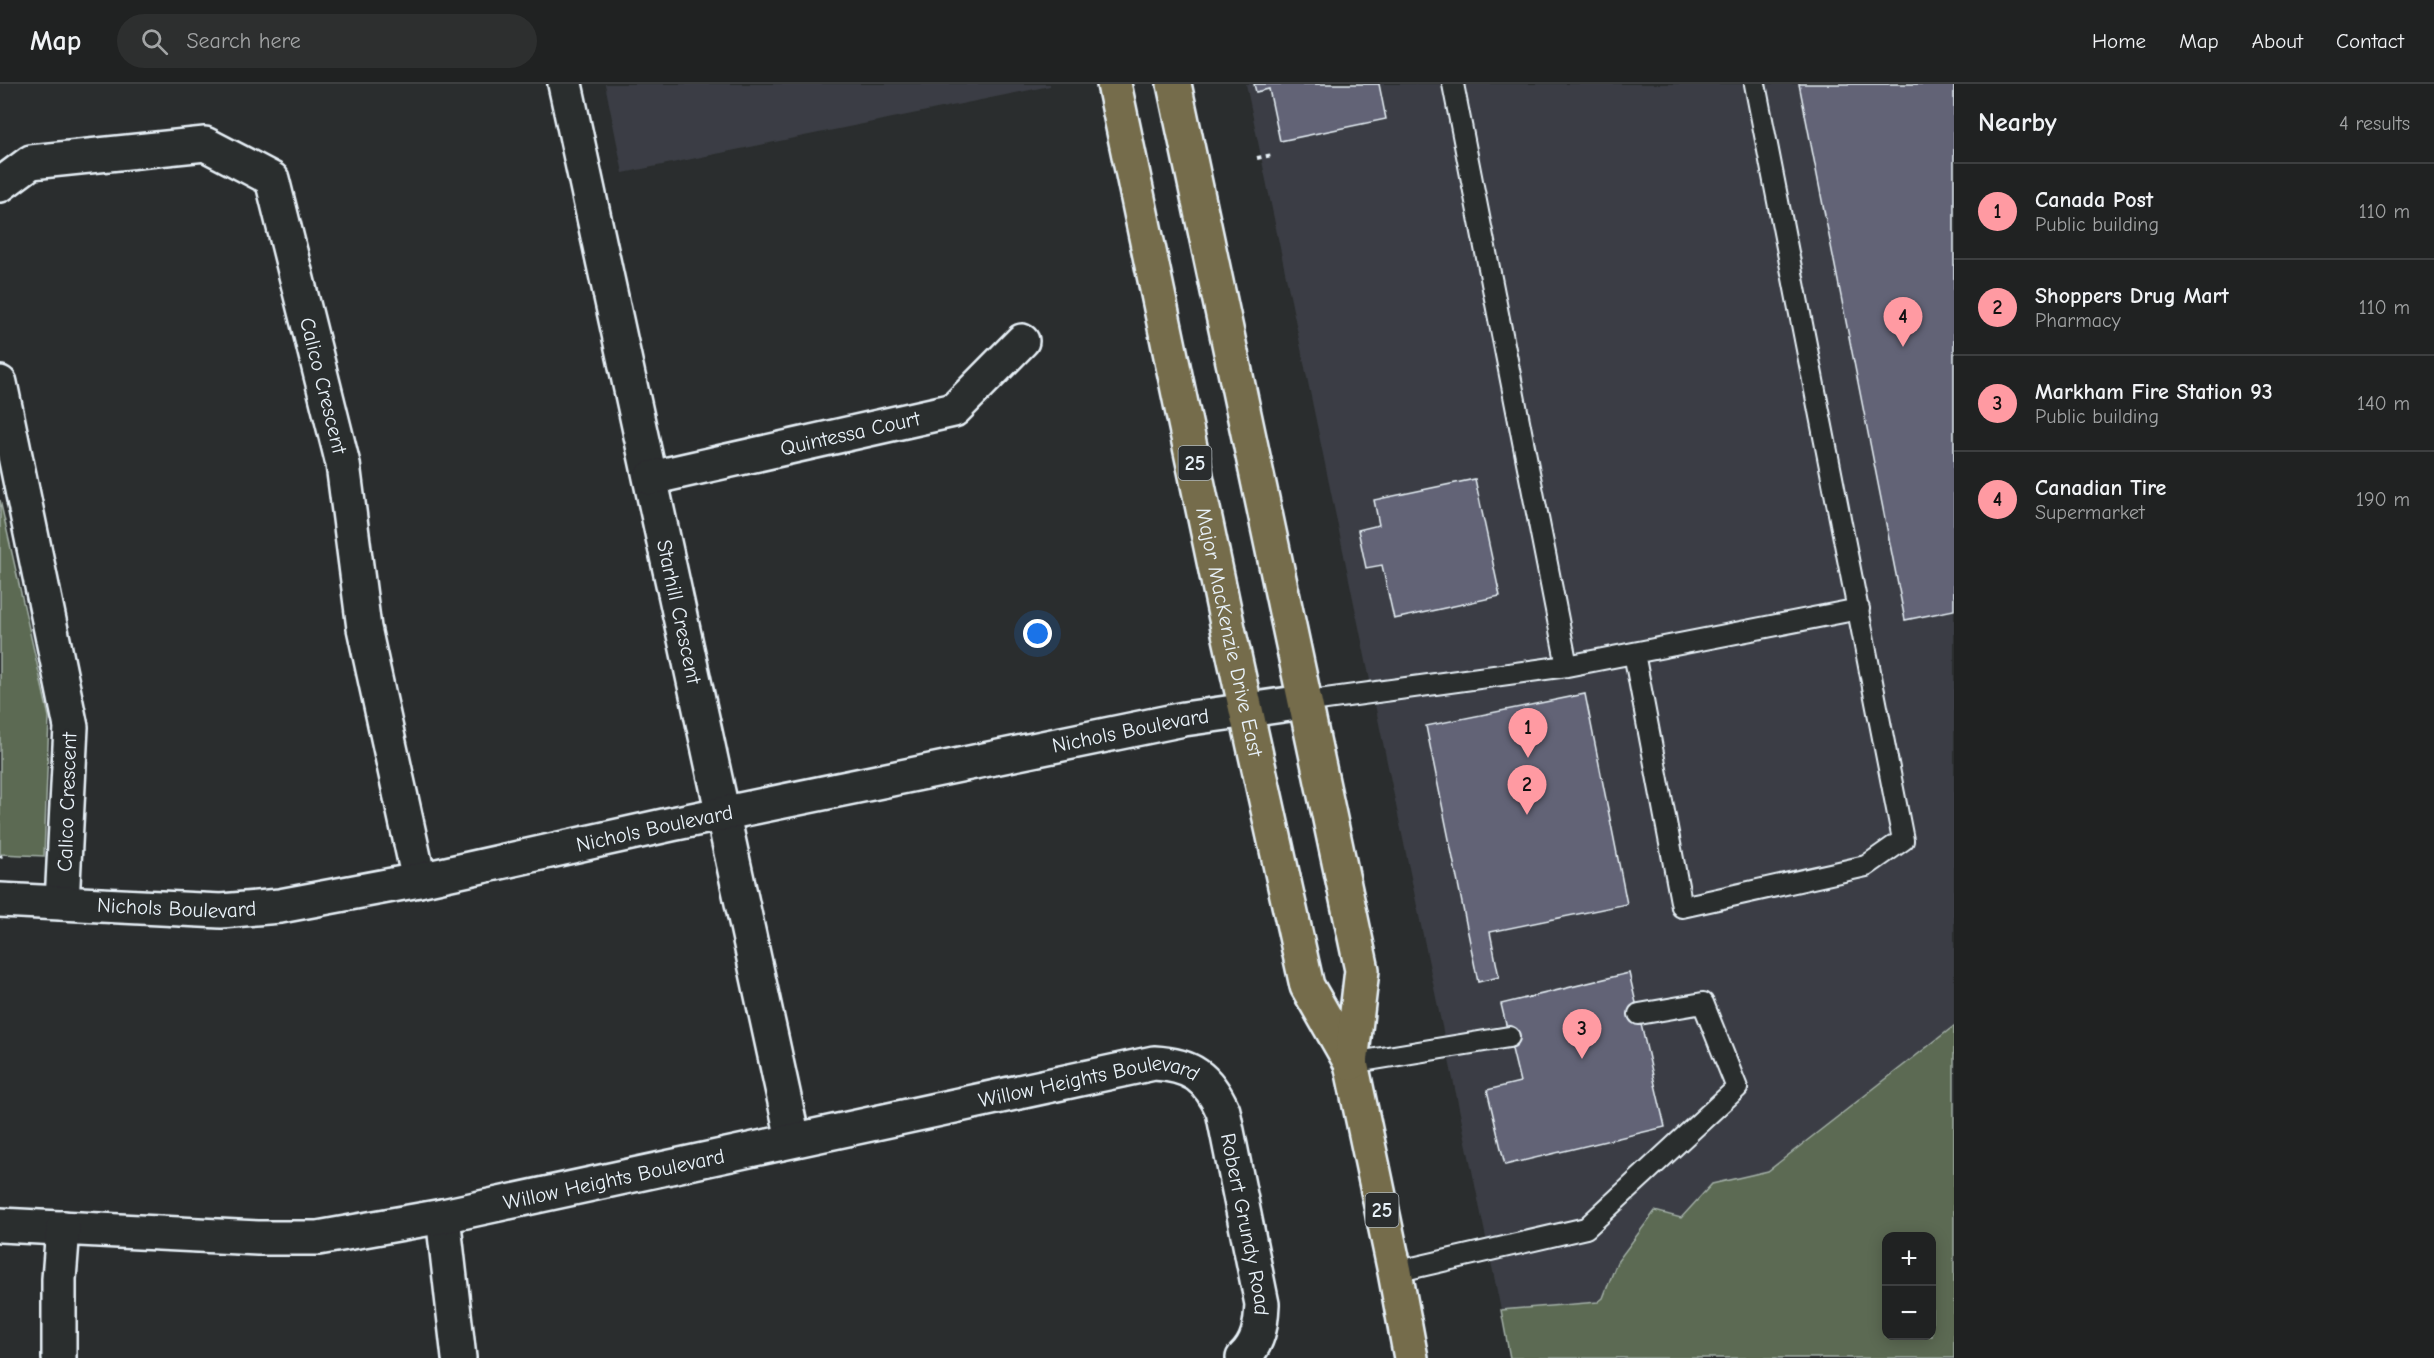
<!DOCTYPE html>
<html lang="en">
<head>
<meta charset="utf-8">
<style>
	:root { --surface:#202222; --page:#2d2f2f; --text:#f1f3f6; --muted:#a2a4a5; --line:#3d3f40; --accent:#ff9aa2 }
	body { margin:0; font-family:"Comic Neue",sans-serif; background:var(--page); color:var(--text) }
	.controls { position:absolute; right:18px; bottom:18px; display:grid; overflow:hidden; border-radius:12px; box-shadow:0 3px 15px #0003 }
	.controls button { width:54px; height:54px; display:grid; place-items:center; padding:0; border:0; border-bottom:2px solid var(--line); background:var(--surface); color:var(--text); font:30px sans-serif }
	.you { position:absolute; left:1038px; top:550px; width:21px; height:21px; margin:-15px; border:4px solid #fff; border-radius:50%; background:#1a73e8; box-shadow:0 0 0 9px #1a73e833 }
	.badge { display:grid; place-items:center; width:39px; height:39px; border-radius:50%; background:var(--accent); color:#111; font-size:20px; font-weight:700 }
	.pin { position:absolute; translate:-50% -50px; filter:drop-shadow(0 2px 3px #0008) }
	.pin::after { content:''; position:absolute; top:32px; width:21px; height:18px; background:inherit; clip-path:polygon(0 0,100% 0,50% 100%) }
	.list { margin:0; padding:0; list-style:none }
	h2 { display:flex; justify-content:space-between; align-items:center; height:78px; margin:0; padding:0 24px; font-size:26px }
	h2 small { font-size:20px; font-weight:400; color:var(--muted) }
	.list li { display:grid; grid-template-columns:39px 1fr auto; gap:18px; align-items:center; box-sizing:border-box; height:96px; padding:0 24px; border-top:2px solid var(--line) }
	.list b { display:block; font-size:22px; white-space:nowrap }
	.list p { margin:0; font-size:20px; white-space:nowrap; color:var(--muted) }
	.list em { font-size:20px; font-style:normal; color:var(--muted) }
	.icon { flex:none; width:33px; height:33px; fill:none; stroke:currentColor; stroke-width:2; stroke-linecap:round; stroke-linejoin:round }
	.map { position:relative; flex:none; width:1954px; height:1274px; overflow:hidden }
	header { display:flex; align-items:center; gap:36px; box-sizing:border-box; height:84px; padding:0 30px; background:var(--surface); border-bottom:2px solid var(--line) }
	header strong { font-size:28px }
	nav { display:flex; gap:33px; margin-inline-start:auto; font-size:21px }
	.search { width:420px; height:54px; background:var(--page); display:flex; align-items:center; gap:15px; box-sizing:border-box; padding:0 21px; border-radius:33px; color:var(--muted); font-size:22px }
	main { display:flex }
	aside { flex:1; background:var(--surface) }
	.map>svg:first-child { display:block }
</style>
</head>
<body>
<header>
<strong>Map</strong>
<div class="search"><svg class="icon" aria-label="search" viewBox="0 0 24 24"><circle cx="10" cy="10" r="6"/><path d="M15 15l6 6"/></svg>Search here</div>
<nav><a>Home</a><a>Map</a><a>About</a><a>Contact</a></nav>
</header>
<main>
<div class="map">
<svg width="1954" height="1274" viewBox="0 0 1954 1274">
	<rect width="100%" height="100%" fill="#2a2d2e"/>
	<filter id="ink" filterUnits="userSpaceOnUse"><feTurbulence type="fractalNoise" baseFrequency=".0167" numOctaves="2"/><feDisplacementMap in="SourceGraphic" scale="12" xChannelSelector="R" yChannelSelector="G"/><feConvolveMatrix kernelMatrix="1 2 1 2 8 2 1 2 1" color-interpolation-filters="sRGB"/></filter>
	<g filter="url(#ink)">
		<path fill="#3b3e44" d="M605,0H1050V2L623,89Z
			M1246,0H1954V942L1598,1218L1501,1226Z"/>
		<path fill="#5b6b53" stroke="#a2aea6" stroke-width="1.5" fill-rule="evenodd" d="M0,416L49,633L44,772L0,770Z
			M1954,942V1274H1510L1501,1226L1598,1218L1603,1214L1617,1178L1655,1127L1681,1134L1712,1100L1768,1087ZM1886,1152H1932V1252H1886Z"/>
		<path fill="#626476" stroke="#e8f1f8" stroke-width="1.5" d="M1254,0H1379L1386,35L1280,57L1269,5L1256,8Z
			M1799,0H1954V526L1905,536Z
			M1475,395L1500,512L1394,535L1382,481L1366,484L1358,446L1379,441L1374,416Z
			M1585,610L1627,820L1490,848L1499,893L1478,898L1426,642Z
			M1629,889L1665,1043L1505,1081L1487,1006L1520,998L1501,920Z"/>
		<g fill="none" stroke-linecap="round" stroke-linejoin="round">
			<g stroke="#e8f1f8" stroke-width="24">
				<path id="service" d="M1453,0L1567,582
					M1634,569L1682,823L1866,782L1903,756L1755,0
					M1304,618L1567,582L1859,525
					M1351,979L1509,953
					M1395,1188L1586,1144L1737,1004L1703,919L1639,930"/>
			</g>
			<g stroke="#e8f1f8" stroke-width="38">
				<g id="minor">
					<path id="s1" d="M565,0L793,1055"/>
					<path id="s2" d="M0,101L31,78L205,60L272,95L343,380L364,544L419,796"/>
					<path d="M0,299L71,643L62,819"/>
					<path id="s3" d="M651,394L954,326L1022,257"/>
					<path id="s4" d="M0,816L221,827L280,822L419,796L672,740L1184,635L1304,618"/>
					<path d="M443,1132L459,1274"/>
					<path id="s5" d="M0,1141L258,1154H318L443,1132L1154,979C1191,981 1208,993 1223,1027L1262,1220C1261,1241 1259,1259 1243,1274"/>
					<path d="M59,1274V1195L63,1144"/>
				</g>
			</g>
			<g stroke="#e8f1f8" stroke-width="38">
				<g id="primary">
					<path id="s6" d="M1114,0L1229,549L1307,902L1351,979L1395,1188L1411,1274"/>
					<path d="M1174,0L1362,886L1351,979"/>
				</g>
			</g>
			<path stroke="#e8f1f8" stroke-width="4" stroke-dasharray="4.5 4.5" stroke-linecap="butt" d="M1257,74L1272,71
				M0,771L1,774"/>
			<use href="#service" stroke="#2a2d2e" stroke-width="20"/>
			<use href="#minor" stroke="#2a2d2e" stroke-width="33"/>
			<use href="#primary" stroke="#746c4b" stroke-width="33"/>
		</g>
	</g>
	<g text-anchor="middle" stroke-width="6" stroke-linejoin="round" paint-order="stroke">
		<g fill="#2a2d2e" stroke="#afb6bb" stroke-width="1.5">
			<rect x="1178.5" y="362" width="33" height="34" rx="4.5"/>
			<rect x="1365.5" y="1109" width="33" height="34" rx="4.5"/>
		</g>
		<g font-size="20" font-weight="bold" fill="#e8f1f8">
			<text x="1195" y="386">25</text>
			<text x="1382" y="1133">25</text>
		</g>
		<g font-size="21" fill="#e8f1f8" stroke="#2a2d2e">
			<text dy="7" stroke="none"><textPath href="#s2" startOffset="502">Calico Crescent</textPath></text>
			<text dy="7" stroke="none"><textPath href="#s3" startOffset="204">Quintessa Court</textPath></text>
			<text dy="7" stroke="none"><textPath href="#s1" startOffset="540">Starhill Crescent</textPath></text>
			<text dy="7" stroke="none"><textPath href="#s6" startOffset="560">Major MacKenzie Drive East</textPath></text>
			<text dy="7" stroke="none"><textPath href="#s4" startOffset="1149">Nichols Boulevard</textPath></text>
			<text transform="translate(67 718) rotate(-88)" y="7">Calico Crescent</text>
			<text dy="7" stroke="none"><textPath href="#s4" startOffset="663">Nichols Boulevard</textPath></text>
			<text dy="7" stroke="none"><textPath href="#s4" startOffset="177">Nichols Boulevard</textPath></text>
			<text dy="7" stroke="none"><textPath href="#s5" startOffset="1106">Willow Heights Boulevard</textPath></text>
			<text dy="7" stroke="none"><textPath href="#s5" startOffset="620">Willow Heights Boulevard</textPath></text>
			<text dy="7" stroke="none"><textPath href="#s5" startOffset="1378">Robert Grundy Road</textPath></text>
		</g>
	</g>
</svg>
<div class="controls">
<button>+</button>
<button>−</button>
</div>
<div class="you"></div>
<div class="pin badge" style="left:1528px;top:674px">1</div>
<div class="pin badge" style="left:1527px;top:731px">2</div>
<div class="pin badge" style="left:1582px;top:975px">3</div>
<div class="pin badge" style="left:1903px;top:263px">4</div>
</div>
<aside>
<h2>Nearby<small>4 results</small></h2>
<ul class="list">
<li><span class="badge">1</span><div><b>Canada Post</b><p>Public building</p></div><em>110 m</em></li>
<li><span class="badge">2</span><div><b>Shoppers Drug Mart</b><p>Pharmacy</p></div><em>110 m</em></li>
<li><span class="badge">3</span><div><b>Markham Fire Station 93</b><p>Public building</p></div><em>140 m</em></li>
<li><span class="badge">4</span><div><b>Canadian Tire</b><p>Supermarket</p></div><em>190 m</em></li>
</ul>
</aside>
</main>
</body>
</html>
